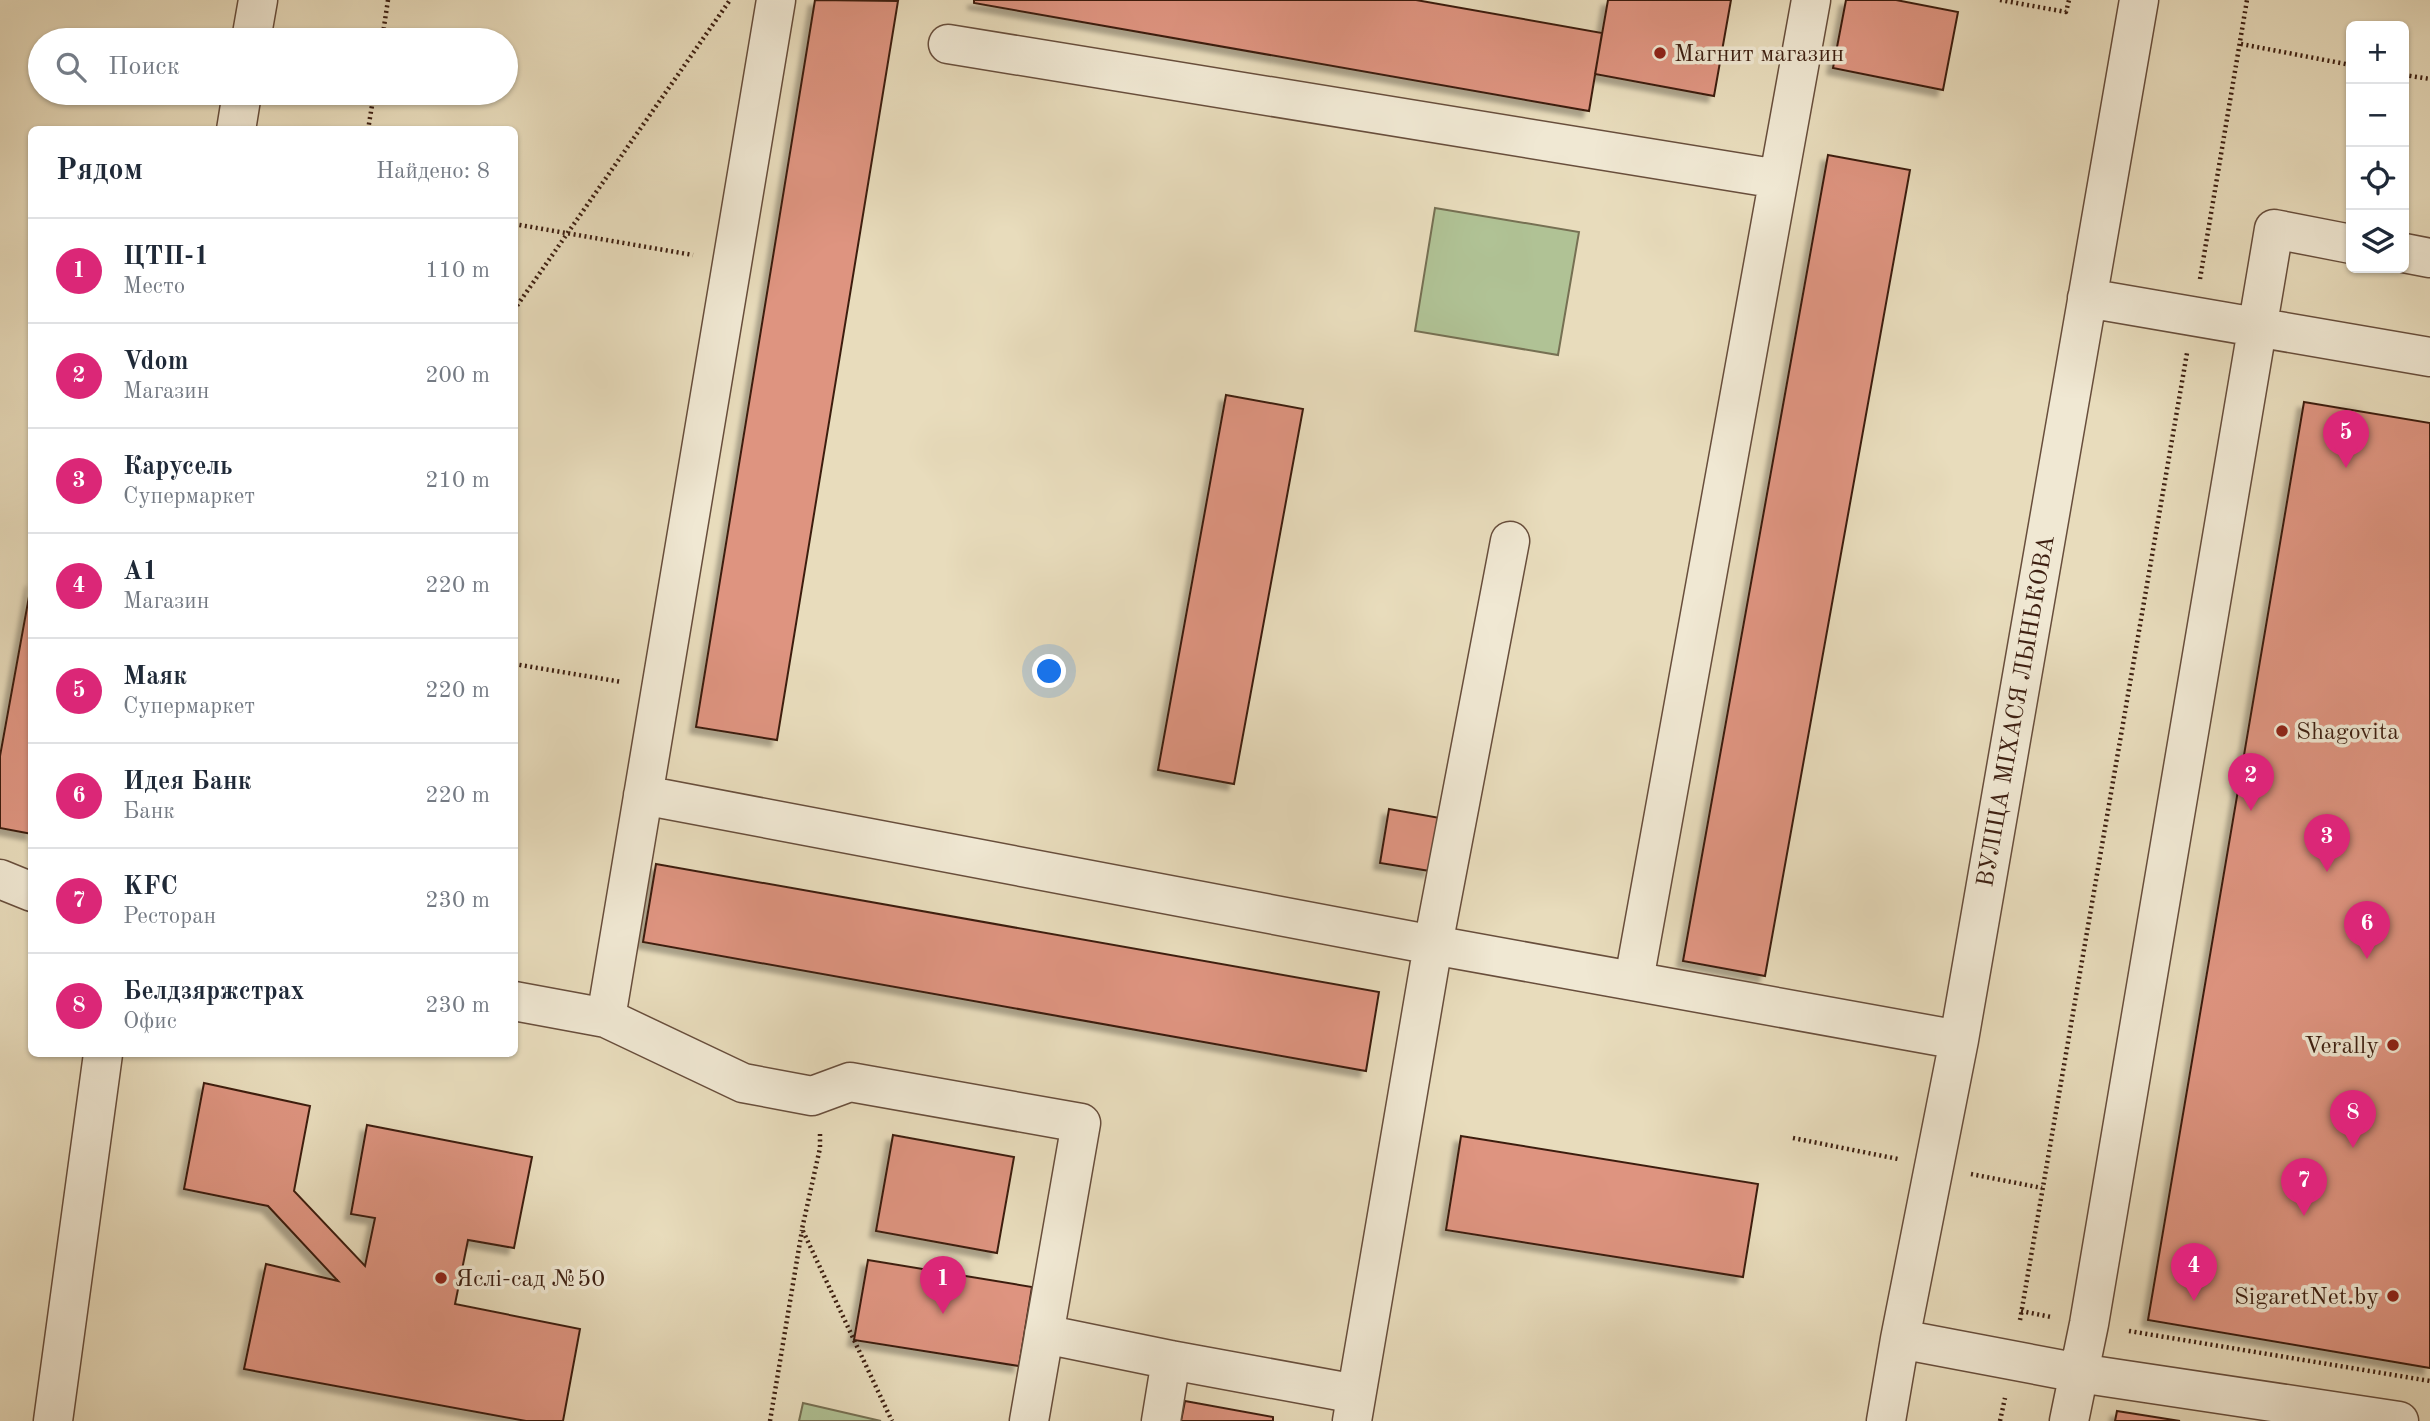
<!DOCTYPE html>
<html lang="ru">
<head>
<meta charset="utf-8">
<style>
	:root { --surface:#fff; --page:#f2f2f3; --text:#1f2937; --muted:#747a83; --line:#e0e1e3; --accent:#db2777 }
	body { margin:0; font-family:"Old Standard TT",serif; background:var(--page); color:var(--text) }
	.controls { position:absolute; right:21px; top:21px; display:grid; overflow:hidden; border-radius:10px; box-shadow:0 2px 5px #0004 }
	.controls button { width:63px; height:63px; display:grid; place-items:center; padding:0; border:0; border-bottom:2px solid var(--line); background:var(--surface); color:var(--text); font:35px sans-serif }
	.you { position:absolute; left:1050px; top:672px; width:24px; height:24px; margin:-18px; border:5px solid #fff; border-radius:50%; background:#1a73e8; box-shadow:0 0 0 10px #1a73e833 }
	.badge { display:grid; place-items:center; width:46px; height:46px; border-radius:50%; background:var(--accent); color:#fff; font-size:23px; font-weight:700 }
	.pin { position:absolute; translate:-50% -58px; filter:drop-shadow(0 2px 4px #0008) }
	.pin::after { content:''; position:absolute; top:37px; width:24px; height:21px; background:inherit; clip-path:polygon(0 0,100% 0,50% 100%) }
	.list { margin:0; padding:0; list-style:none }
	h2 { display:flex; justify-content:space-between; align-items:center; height:91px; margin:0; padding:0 28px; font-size:30px }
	h2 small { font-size:23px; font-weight:400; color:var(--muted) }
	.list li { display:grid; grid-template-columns:46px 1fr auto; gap:21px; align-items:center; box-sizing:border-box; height:105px; padding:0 28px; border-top:2px solid var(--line) }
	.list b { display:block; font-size:26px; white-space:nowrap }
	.list p { margin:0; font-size:23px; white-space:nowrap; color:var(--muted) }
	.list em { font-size:23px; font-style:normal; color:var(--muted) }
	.icon { flex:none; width:38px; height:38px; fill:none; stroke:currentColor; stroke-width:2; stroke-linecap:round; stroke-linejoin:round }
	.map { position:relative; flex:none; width:2430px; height:1421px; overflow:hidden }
	.search { position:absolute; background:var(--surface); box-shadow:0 2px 5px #0004; left:28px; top:28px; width:490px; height:77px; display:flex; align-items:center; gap:18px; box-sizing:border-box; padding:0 24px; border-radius:38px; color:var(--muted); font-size:26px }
	.panel { position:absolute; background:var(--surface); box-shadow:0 2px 5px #0004; left:28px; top:126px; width:490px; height:931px; border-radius:10px }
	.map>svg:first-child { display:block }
</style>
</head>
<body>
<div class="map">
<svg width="2430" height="1421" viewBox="0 0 2430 1421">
	<defs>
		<filter id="shadow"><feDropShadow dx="-6" dy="6" stdDeviation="2" flood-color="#0004"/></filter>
	</defs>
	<rect width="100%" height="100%" fill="#e8dcbc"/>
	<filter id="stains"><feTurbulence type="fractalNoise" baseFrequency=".00286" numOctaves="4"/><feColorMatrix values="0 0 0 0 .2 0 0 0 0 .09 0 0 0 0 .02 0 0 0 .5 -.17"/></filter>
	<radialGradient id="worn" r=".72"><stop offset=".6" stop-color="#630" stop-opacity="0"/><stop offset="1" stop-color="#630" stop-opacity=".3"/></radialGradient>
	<path fill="#b0c295" stroke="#767053" stroke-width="2" d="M1435,208L1579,232L1558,355L1415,331Z
		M803,1403L881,1421H799Z"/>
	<path fill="#de9480" stroke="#3d1f11" stroke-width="2" filter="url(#shadow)" d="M815,0L898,1L777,740L696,727Z
		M974,0H1416L1602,33L1589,111L974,3Z
		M1608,0H1731L1714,96L1595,74Z
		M1846,0H1896L1958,12L1943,90L1833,68Z
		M1828,155L1910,170L1765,976L1683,961Z
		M1226,395L1303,409L1234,784L1158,770Z
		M2304,402L2430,423V1368L2148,1320Z
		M32,580V834L0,828V756Z
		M1389,809L1440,818L1430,871L1380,863Z
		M656,864L1379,992L1366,1071L643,942Z
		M204,1083L310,1106L294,1191L365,1266L375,1218L351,1214L367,1125L532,1157L514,1248L468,1240L455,1304L580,1329L563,1421H526L244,1369L266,1264L338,1281L268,1206L184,1189Z
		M893,1135L1014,1157L997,1253L876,1231Z
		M1461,1136L1758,1184L1743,1277L1446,1230Z
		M868,1260L1032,1287L1019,1366L854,1340Z
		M1185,1401L1273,1417V1421H1181Z
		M2117,1411L2180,1421H2115Z"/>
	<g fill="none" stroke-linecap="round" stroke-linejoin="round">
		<g stroke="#684e3c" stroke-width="41">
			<path id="minor" d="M251,40L258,0
				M948,44L1778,179
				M236,130L242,93
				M2404,253L2430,258
				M2087,298L2430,357
				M643,795L1433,945L1510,541
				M0,879L32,892
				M1634,980L1811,0
				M514,1001L606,1018L743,1083L812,1096L850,1082L1081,1123L1029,1421
				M606,1018L776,0
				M1044,1334L1171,1360L1356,1394
				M1900,1339L2079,1373L2399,1421
				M53,1421L103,1054
				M1161,1421L1171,1360
				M1352,1421L1433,945L1959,1040
				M1886,1421L1900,1339L1959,1040L2139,0
				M2069,1421L2089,1324L2274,229L2351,244"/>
		</g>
		<path stroke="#3d1f11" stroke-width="4.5" stroke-dasharray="2 3.5" stroke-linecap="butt" d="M2000,0L2066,12L2069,0
			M382,40L388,0
			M2241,44L2351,65
			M2404,75L2430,79
			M368,130L374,93
			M514,224L693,255
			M2200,279L2247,0
			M514,310L730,0
			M514,664L622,682
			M820,1134V1148L802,1229L892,1421
			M1793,1138L1898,1159
			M1971,1174L2042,1188
			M2021,1311L2051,1317
			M2020,1320L2187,353
			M2129,1331L2430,1381
			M770,1421L802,1230
			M2000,1421L2005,1398"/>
		<use href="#minor" stroke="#f0e8d3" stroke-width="38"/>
	</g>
	<g fill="#8f2418" stroke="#f0e8d3" stroke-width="2.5">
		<circle cx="1660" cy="53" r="7"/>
		<circle cx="2282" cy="731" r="7"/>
		<circle cx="2393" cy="1045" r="7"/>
		<circle cx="441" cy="1278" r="7"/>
		<circle cx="2393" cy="1296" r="7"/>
	</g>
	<g text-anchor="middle" stroke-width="7" stroke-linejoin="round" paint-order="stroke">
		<g font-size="24" fill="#3d1f11" stroke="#f0e8d3" text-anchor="start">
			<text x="1674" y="61">Магнит магазин</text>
			<text x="2296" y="739">Shagovita</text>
			<text x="2379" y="1053" text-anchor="end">Verally</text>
			<text x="455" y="1286">Яслі-сад №50</text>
			<text x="2379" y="1304" text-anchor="end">SigaretNet.by</text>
		</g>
		<g font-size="24" fill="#3d1f11" stroke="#f0e8d3">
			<text transform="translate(2015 711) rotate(-80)" y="8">ВУЛІЦА МІХАСЯ ЛЫНЬКОВА</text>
		</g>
	</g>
	<rect width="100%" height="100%" filter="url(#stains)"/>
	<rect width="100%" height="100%" fill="url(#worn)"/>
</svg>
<div class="controls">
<button>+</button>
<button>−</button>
<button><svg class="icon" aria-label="locate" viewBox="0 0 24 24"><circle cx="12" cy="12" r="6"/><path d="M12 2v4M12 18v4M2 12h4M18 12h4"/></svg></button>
<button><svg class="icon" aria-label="layers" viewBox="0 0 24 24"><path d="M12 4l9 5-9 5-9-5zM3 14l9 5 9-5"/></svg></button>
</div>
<div class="you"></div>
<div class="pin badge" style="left:943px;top:1314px">1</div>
<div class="pin badge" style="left:2251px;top:811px">2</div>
<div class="pin badge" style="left:2327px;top:872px">3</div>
<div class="pin badge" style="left:2194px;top:1301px">4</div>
<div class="pin badge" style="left:2346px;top:468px">5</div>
<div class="pin badge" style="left:2367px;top:959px">6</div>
<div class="pin badge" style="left:2304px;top:1216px">7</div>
<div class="pin badge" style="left:2353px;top:1148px">8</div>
<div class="search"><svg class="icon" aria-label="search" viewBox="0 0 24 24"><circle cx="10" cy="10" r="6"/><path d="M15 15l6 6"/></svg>Поиск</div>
<section class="panel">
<h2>Рядом<small>Найдено: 8</small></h2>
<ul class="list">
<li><span class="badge">1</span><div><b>ЦТП-1</b><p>Место</p></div><em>110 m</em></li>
<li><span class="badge">2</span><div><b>Vdom</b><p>Магазин</p></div><em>200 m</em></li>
<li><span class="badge">3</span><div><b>Карусель</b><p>Супермаркет</p></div><em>210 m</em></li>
<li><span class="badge">4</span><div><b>A1</b><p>Магазин</p></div><em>220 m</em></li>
<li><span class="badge">5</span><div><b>Маяк</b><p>Супермаркет</p></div><em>220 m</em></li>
<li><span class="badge">6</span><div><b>Идея Банк</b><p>Банк</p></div><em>220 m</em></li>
<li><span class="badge">7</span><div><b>KFC</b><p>Ресторан</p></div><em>230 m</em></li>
<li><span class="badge">8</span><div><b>Белдзяржстрах</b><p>Офис</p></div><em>230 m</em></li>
</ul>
</section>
</div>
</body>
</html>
